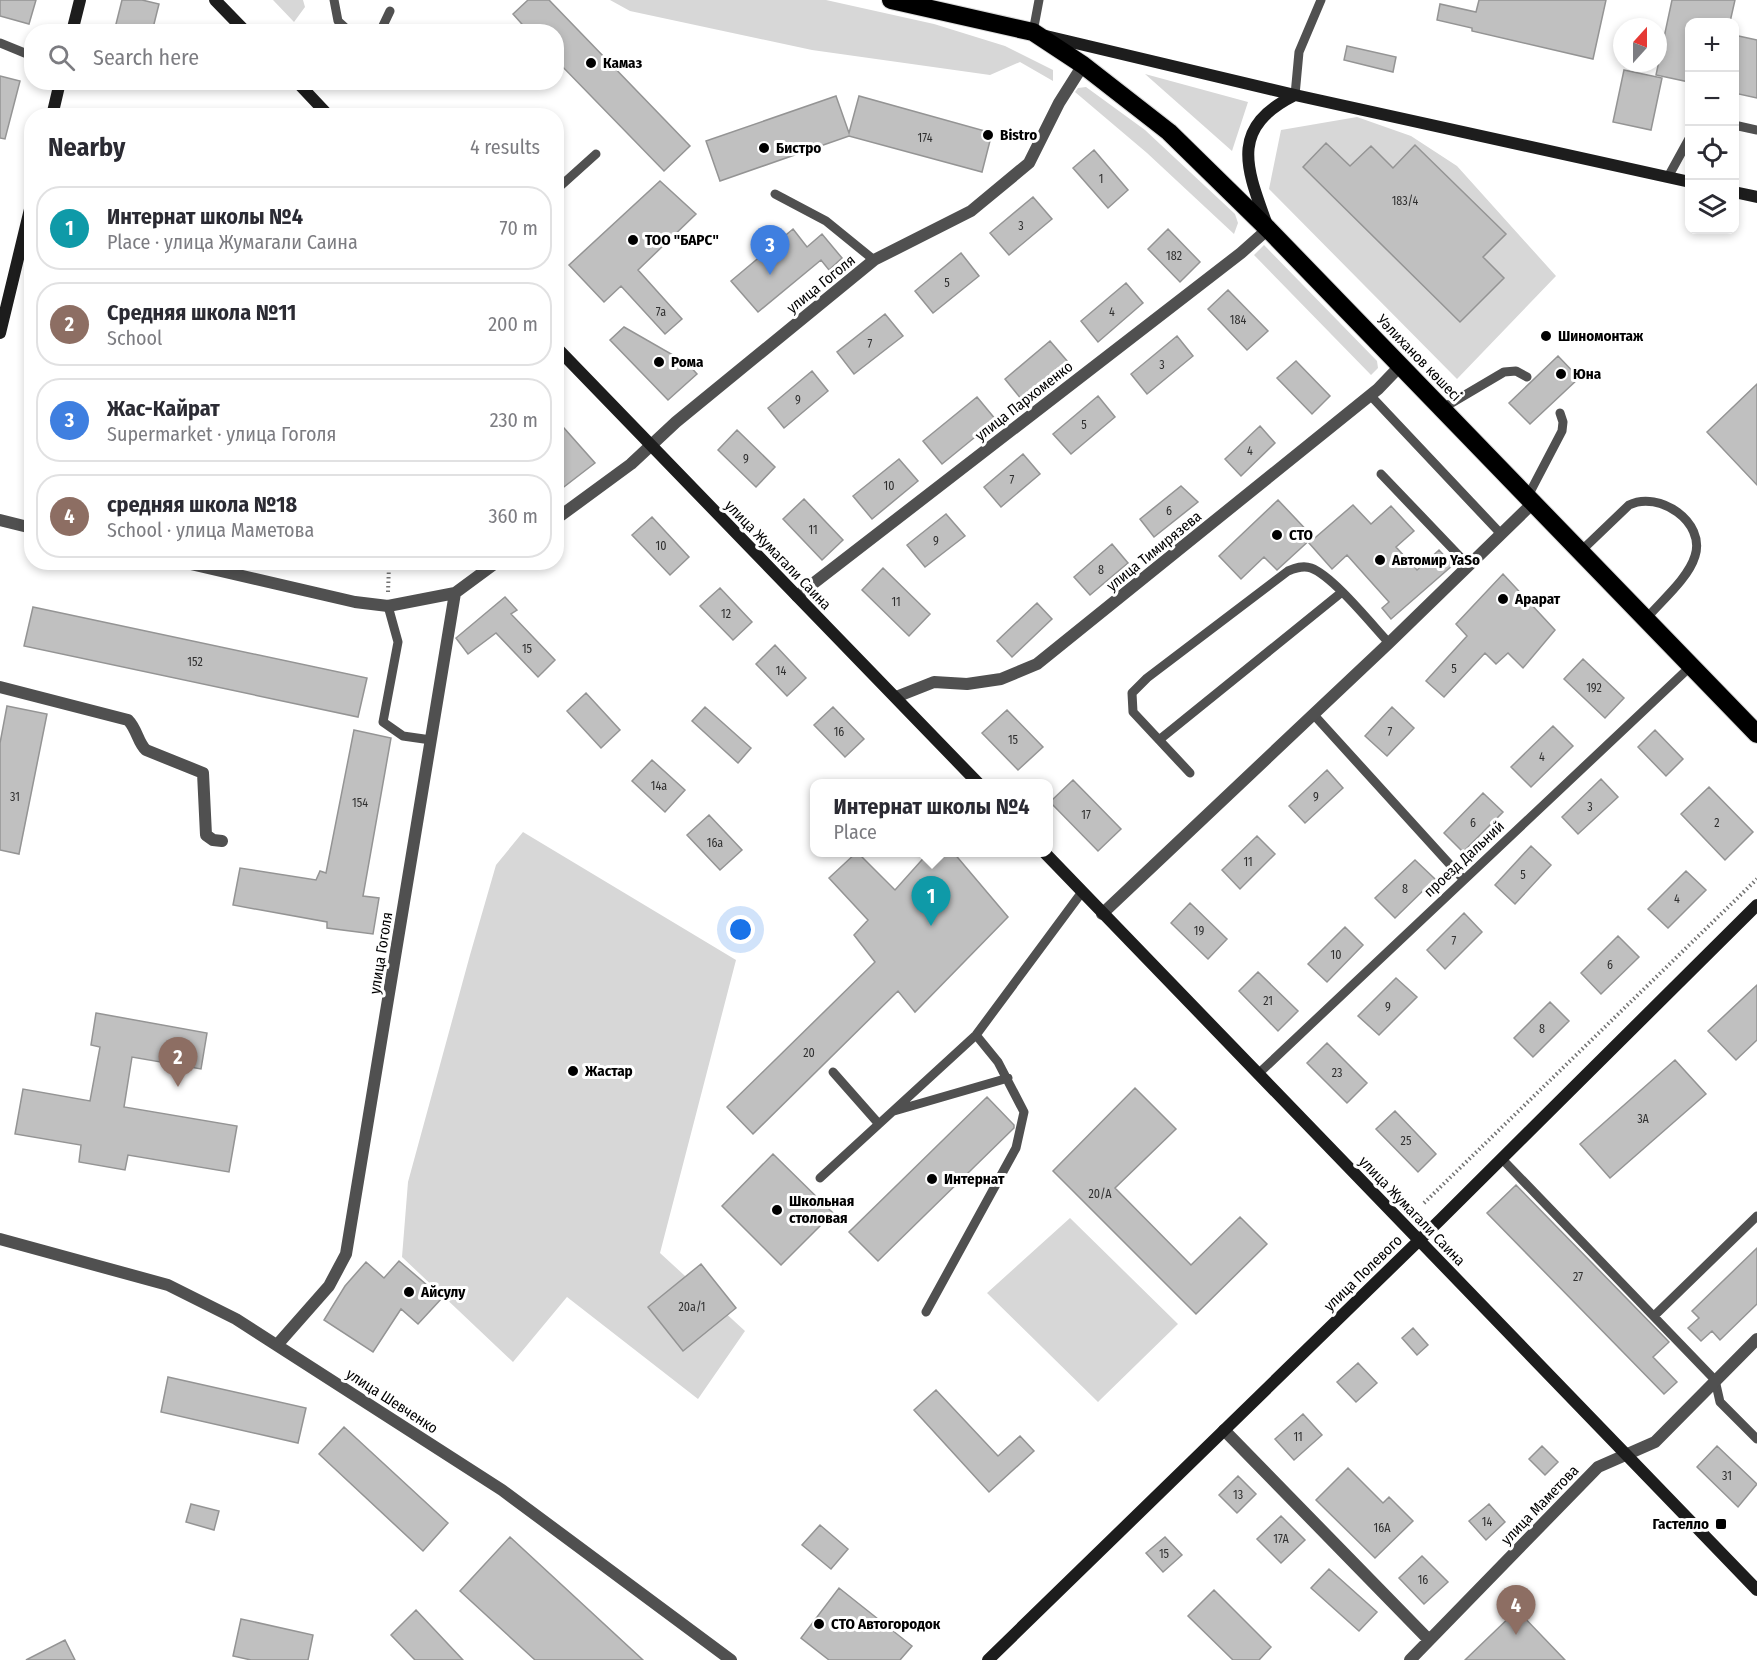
<!DOCTYPE html>
<html lang="en">
<head>
<meta charset="utf-8">
<style>
	:root { --surface:#fff; --page:#f2f2f3; --text:#2b2b33; --muted:#7c7c81; --line:#e1e1e2; --accent:#000 }
	body { margin:0; font-family:"Fira Sans Condensed",sans-serif; background:var(--page); color:var(--text) }
	.controls { position:absolute; right:18px; top:18px; display:grid; overflow:hidden; border-radius:12px; box-shadow:0 3px 9px #0003 }
	.controls button { width:54px; height:54px; display:grid; place-items:center; padding:0; border:0; border-bottom:2px solid var(--line); background:var(--surface); color:var(--text); font:30px sans-serif }
	.compass { position:absolute; left:1613px; top:18px; width:54px; height:54px; border-radius:50%; background:var(--surface); box-shadow:0 3px 9px #0003; rotate:21deg }
	.you { position:absolute; left:741px; top:930px; width:21px; height:21px; margin:-15px; border:4px solid #fff; border-radius:50%; background:#1a73e8; box-shadow:0 0 0 9px #1a73e833 }
	.badge { display:grid; place-items:center; width:39px; height:39px; border-radius:50%; background:var(--accent); color:#fff; font-size:20px; font-weight:700 }
	.pin { position:absolute; translate:-50% -50px; filter:drop-shadow(0 2px 3px #0008) }
	.pin::after { content:''; position:absolute; top:32px; width:21px; height:18px; background:inherit; clip-path:polygon(0 0,100% 0,50% 100%) }
	.popup { position:absolute; left:810px; top:779px; width:243px; height:78px; box-sizing:border-box; display:grid; place-content:center; border-radius:12px; background:var(--surface); filter:drop-shadow(0 2px 4px #0005); font-size:20px; white-space:nowrap; color:var(--muted) }
	.popup b { font-size:22px; color:var(--text) }
	.popup::after { content:''; position:absolute; left:50%; top:100%; margin-left:-12px; border:12px solid transparent; border-top-color:var(--surface) }
	.list { margin:0; padding:0; list-style:none }
	h2 { display:flex; justify-content:space-between; align-items:center; height:78px; margin:0; padding:0 24px; font-size:26px }
	h2 small { font-size:20px; font-weight:400; color:var(--muted) }
	.list li { display:grid; grid-template-columns:39px 1fr auto; gap:18px; align-items:center; box-sizing:border-box; height:84px; margin:0 12px 12px; padding:0 12px; border:2px solid var(--line); border-radius:24px }
	.list b { display:block; font-size:22px; white-space:nowrap }
	.list p { margin:0; font-size:20px; white-space:nowrap; color:var(--muted) }
	.list em { font-size:20px; font-style:normal; color:var(--muted) }
	.icon { flex:none; width:33px; height:33px; fill:none; stroke:currentColor; stroke-width:2; stroke-linecap:round; stroke-linejoin:round }
	.map { position:relative; flex:none; width:1757px; height:1660px; overflow:hidden }
	.search { position:absolute; background:var(--surface); box-shadow:0 3px 9px #0003; left:24px; top:24px; width:540px; height:66px; display:flex; align-items:center; gap:15px; box-sizing:border-box; padding:0 21px; border-radius:24px; color:var(--muted); font-size:22px }
	.panel { position:absolute; background:var(--surface); box-shadow:0 3px 9px #0003; left:24px; top:108px; width:540px; height:462px; border-radius:24px }
	.map>svg:first-child { display:block }
</style>
</head>
<body>
<div class="map">
<svg width="1757" height="1660" viewBox="0 0 1757 1660">
	<rect width="100%" height="100%" fill="#fff"/>
	<path fill="#d7d7d7" d="M273,0H303L305,7L294,22Z
		M610,0H826L934,24L1005,46L1053,70V81L1020,62L990,75L812,50L630,11Z
		M1145,74L1248,102L1232,151Z
		M1086,87L1145,130L1235,214L1238,223L1234,234L1147,153L1075,92L1078,88Z
		M1357,117L1411,136L1457,166L1556,276L1457,379L1269,189L1281,130Z
		M1264,245L1377,361L1378,368L1371,375L1254,255Z
		M523,832L736,960L660,1253L745,1331L698,1399L567,1297L513,1362L402,1257L408,1182L470,955L496,865Z
		M1070,1218L1178,1324L1098,1402L987,1293Z"/>
	<path fill="#c0c0c0" stroke="#949494" stroke-width="1.5" d="M0,0H36L29,24L0,16Z
		M122,0H142L159,4L152,32H114Z
		M528,0H549L690,146L664,171L556,60V32H529L513,14Z
		M1479,0H1606L1593,59L1472,31V28L1437,20L1440,4L1476,12Z
		M1672,0H1735L1730,22H1689V82L1656,75Z
		M1734,35L1757,40V98L1734,93Z
		M1347,46L1396,57L1393,72L1344,60Z
		M1624,70L1662,78L1651,130L1613,122Z
		M0,76L20,81L5,139L0,138Z
		M836,96L849,133L859,96L992,133L982,172L849,136L720,181L706,141Z
		M1326,143L1350,166L1371,146L1393,168L1415,145L1506,234L1483,257L1504,278L1460,322L1303,167Z
		M1094,150L1128,190L1108,208L1073,168Z
		M660,181L696,214L638,270L682,319L665,334L621,286L604,302L569,265Z
		M1033,197L1052,219L1009,255L990,233Z
		M793,229L807,247L822,234L842,258L829,270L821,260L758,312L731,281Z
		M1168,229L1200,262L1180,282L1148,249Z
		M961,253L979,276L933,313L915,291Z
		M1126,283L1143,303L1098,342L1081,321Z
		M1228,290L1268,331L1247,350L1208,309Z
		M885,314L903,336L854,374L837,352Z
		M624,327L687,363L697,374L668,400L610,340Z
		M1177,336L1193,356L1147,394L1131,374Z
		M1050,341L1068,362L1022,400L1005,379Z
		M1558,356L1579,378L1530,424L1509,403Z
		M1296,361L1330,396L1312,414L1277,378Z
		M812,371L828,391L784,428L768,408Z
		M1757,384V485L1707,432Z
		M1098,396L1115,417L1071,454L1053,434Z
		M977,397L996,420L942,464L923,441Z
		M556,419L595,463L556,493Z
		M1260,426L1275,443L1241,476L1225,459Z
		M737,430L775,467L756,487L718,450Z
		M1023,454L1040,474L1001,507L984,487Z
		M899,459L918,481L872,519L853,496Z
		M1181,486L1198,502L1154,537L1140,519Z
		M804,499L843,540L822,560L783,519Z
		M1278,500L1313,537L1277,570L1264,557L1241,579L1219,556Z
		M1353,505L1371,524L1391,506L1414,531L1396,547L1417,570L1439,550L1453,565L1391,619L1382,608L1389,602L1347,555L1332,569L1309,543Z
		M946,514L965,536L925,567L907,545Z
		M652,517L689,557L670,575L632,535Z
		M1112,544L1128,563L1090,595L1074,577Z
		M883,568L930,614L909,636L862,590Z
		M1503,574L1555,630L1523,668L1508,653L1496,664L1485,653L1444,697L1426,681L1467,636L1456,624Z
		M720,588L752,622L733,640L700,606Z
		M505,597L517,610L511,614L555,660L538,677L496,633L468,654L456,638Z
		M1037,603L1052,619L1012,657L997,641Z
		M33,607L367,678L358,717L24,646Z
		M775,645L806,678L787,696L756,664Z
		M1583,659L1624,698L1605,718L1564,679Z
		M586,693L620,730L601,748L567,711Z
		M7,706L47,714L19,854L0,850V743Z
		M705,707L751,748L738,763L692,721Z
		M833,707L864,739L845,757L814,725Z
		M1392,707L1414,728L1387,756L1365,736Z
		M1007,710L1043,747L1018,770L982,733Z
		M1553,726L1573,746L1531,787L1511,767Z
		M354,730L391,738L363,896L379,898L373,934L327,928V922L233,905L240,868L316,880L320,871L326,873Z
		M1655,730L1683,759L1666,776L1638,747Z
		M652,760L685,790L665,812L632,781Z
		M1327,770L1343,788L1305,823L1289,806Z
		M1601,779L1618,797L1578,834L1562,817Z
		M1073,780L1121,829L1098,851L1050,802Z
		M1709,787L1753,832L1725,860L1681,814Z
		M1483,793L1503,812L1463,852L1444,833Z
		M709,815L742,850L720,870L687,835Z
		M1257,836L1275,854L1240,889L1222,870Z
		M1531,846L1551,865L1515,904L1495,885Z
		M857,852L895,890L929,852H953L1008,917L915,1012L898,991L753,1134L727,1107L875,962L854,935L868,920L829,878Z
		M1415,860L1435,879L1395,918L1375,898Z
		M1686,871L1706,890L1668,928L1648,909Z
		M1190,903L1227,939L1208,959L1171,923Z
		M1464,913L1482,932L1445,969L1427,950Z
		M1345,927L1363,945L1327,982L1308,964Z
		M1618,936L1639,957L1601,994L1581,973Z
		M1258,972L1298,1011L1278,1031L1239,991Z
		M1396,978L1417,997L1379,1035L1358,1016Z
		M1757,985V1040L1736,1060L1708,1031Z
		M1550,1002L1569,1021L1533,1057L1514,1038Z
		M96,1013L207,1033L201,1069L132,1057L124,1107L237,1126L229,1172L128,1155L125,1170L79,1162L81,1145L15,1134L23,1089L90,1101L100,1047L91,1045Z
		M1327,1043L1367,1083L1347,1103L1307,1063Z
		M1675,1060L1706,1094L1610,1178L1580,1144Z
		M1135,1088L1176,1129L1115,1188L1191,1265L1240,1217L1267,1244L1196,1314L1053,1171Z
		M987,1097L1014,1125V1128L878,1261L849,1232Z
		M1395,1111L1436,1154L1418,1172L1376,1129Z
		M773,1154L833,1213L781,1265L722,1206Z
		M1516,1185L1669,1342L1653,1357L1677,1382L1664,1394L1487,1213Z
		M1757,1248V1304L1720,1340L1712,1331L1701,1341L1688,1328L1699,1318L1692,1311Z
		M399,1261L442,1298L418,1324L401,1309L373,1352L324,1320L345,1286L366,1262L384,1278Z
		M701,1264L736,1308L683,1351L648,1307Z
		M1413,1328L1428,1345L1417,1355L1402,1338Z
		M1358,1363L1377,1383L1356,1402L1337,1382Z
		M168,1377L306,1408L298,1443L161,1412Z
		M936,1390L998,1456L1020,1436L1034,1451L989,1492L914,1410Z
		M1303,1414L1322,1435L1294,1460L1275,1439Z
		M344,1427L448,1523L423,1551L319,1454Z
		M1542,1446L1558,1462L1545,1475L1529,1459Z
		M1717,1446L1757,1484L1738,1507L1697,1467Z
		M1348,1468L1383,1503L1389,1497L1413,1521L1375,1558L1316,1500Z
		M1238,1476L1256,1494L1237,1513L1219,1495Z
		M191,1504L219,1511L214,1530L186,1522Z
		M1489,1504L1505,1522L1486,1540L1469,1521Z
		M1281,1516L1305,1540L1281,1563L1257,1539Z
		M820,1525L848,1549L831,1569L802,1545Z
		M510,1537L643,1660H535L460,1591Z
		M1165,1537L1182,1555L1163,1572L1146,1553Z
		M1422,1556L1448,1582L1424,1604L1399,1578Z
		M1329,1569L1377,1612L1359,1631L1311,1588Z
		M839,1588L912,1646L900,1660H829L801,1638Z
		M1214,1590L1271,1647L1259,1660H1233L1188,1616Z
		M416,1610L463,1660H415L391,1635Z
		M1517,1610L1565,1660H1465Z
		M241,1619L313,1635L308,1660H251L233,1656Z
		M65,1640L75,1660H26Z"/>
	<g fill="none" stroke-linecap="round" stroke-linejoin="round">
		<g stroke="#dbdbdb" stroke-width="20">
			<path id="highway" d="M891,0L1033,32L1083,65L1169,132L1268,229L1757,734"/>
		</g>
		<path stroke="#727272" stroke-width="4" stroke-dasharray="1.5 3" stroke-linecap="butt" d="M388,592L389,566
			M1424,1203L1757,879"/>
		<path stroke="#505050" stroke-width="9" d="M334,0L338,21L350,32
			M380,32L390,11
			M1033,32L1039,0
			M0,43L32,56
			M1295,95L1299,52L1321,0
			M1734,125L1757,130
			M1668,177L1690,137
			M556,190L596,154
			M775,194L826,221L874,260
			M1370,395L1501,534
			M1443,408L1504,372L1516,371L1527,377
			M1381,474L1468,565
			M1528,496L1562,431L1563,422L1560,413
			M1581,551L1629,505C1659,490 1706,522 1695,556C1688,579 1661,601 1646,619
			M388,606L398,642L383,722L403,736L431,740
			M1314,715L1464,880
			M1159,740L1342,592
			M1190,773L1133,712L1132,693L1147,678L1288,571C1295,568 1303,565 1311,568C1333,576 1372,625 1389,643
			M833,1072L878,1123
			M1258,1074L1691,666
			M894,1111L1008,1078
			M1502,1159L1715,1380L1720,1402L1757,1439
			M820,1178L976,1035L1082,892
			M926,1312L1016,1148L1024,1112L998,1062L976,1035
			M1654,1316L1757,1216"/>
		<path stroke="#505050" stroke-width="12" d="M556,519L631,464L676,422L874,260L971,211L1029,163L1059,103L1083,65
			M0,520L32,528
			M182,562L355,602L388,606L455,593
			M797,596L1241,253L1268,229
			M0,687L128,720C137,729 138,743 146,750L203,773L206,835L213,840L222,841
			M896,697L934,682L967,684L1001,679L1037,664L1378,389L1401,365
			M1102,914L1389,643L1534,502
			M0,1239L168,1285L236,1319L502,1490L731,1660
			M277,1345L329,1286L346,1254L455,593L497,562
			M1224,1430L1429,1640
			M1410,1660L1598,1467L1655,1442L1757,1339"/>
		<path stroke="#1d1d1d" stroke-width="12" d="M215,0L246,32
			M72,32L80,0
			M1046,36L1295,95L1690,182
			M297,82L329,116
			M52,116L60,82
			M1734,192L1757,197
			M1267,225C1246,167 1229,128 1295,95
			M0,333L32,201
			M556,347L979,784
			M1044,852L1757,1590
			M988,1660L1440,1220L1757,905"/>
		<use href="#highway" stroke="#000" stroke-width="18"/>
	</g>
	<g fill="#000" stroke="#fff" stroke-width="2">
		<circle cx="591" cy="63" r="6"/>
		<circle cx="988" cy="135" r="6"/>
		<circle cx="764" cy="148" r="6"/>
		<circle cx="633" cy="240" r="6"/>
		<circle cx="1546" cy="336" r="6"/>
		<circle cx="659" cy="362" r="6"/>
		<circle cx="1561" cy="374" r="6"/>
		<circle cx="1277" cy="535" r="6"/>
		<circle cx="1380" cy="560" r="6"/>
		<circle cx="1503" cy="599" r="6"/>
		<circle cx="573" cy="1071" r="6"/>
		<circle cx="932" cy="1179" r="6"/>
		<circle cx="777" cy="1210" r="6"/>
		<circle cx="409" cy="1292" r="6"/>
		<rect x="1715" y="1518" width="12" height="12" rx="3"/>
		<circle cx="819" cy="1624" r="6"/>
	</g>
	<g text-anchor="middle" stroke-width="6" stroke-linejoin="round" paint-order="stroke">
		<g font-size="12" fill="#303030">
			<text x="925" y="142">174</text>
			<text x="1101" y="183">1</text>
			<text x="1405" y="205">183/4</text>
			<text x="1021" y="230">3</text>
			<text x="1174" y="260">182</text>
			<text x="947" y="287">5</text>
			<text x="661" y="316">7а</text>
			<text x="1112" y="316">4</text>
			<text x="1238" y="324">184</text>
			<text x="870" y="348">7</text>
			<text x="1162" y="369">3</text>
			<text x="798" y="404">9</text>
			<text x="1084" y="429">5</text>
			<text x="1250" y="455">4</text>
			<text x="746" y="463">9</text>
			<text x="1012" y="484">7</text>
			<text x="889" y="490">10</text>
			<text x="1169" y="515">6</text>
			<text x="813" y="534">11</text>
			<text x="936" y="545">9</text>
			<text x="661" y="550">10</text>
			<text x="1101" y="574">8</text>
			<text x="896" y="606">11</text>
			<text x="726" y="618">12</text>
			<text x="527" y="653">15</text>
			<text x="195" y="666">152</text>
			<text x="1454" y="673">5</text>
			<text x="781" y="675">14</text>
			<text x="1594" y="692">192</text>
			<text x="839" y="736">16</text>
			<text x="1390" y="736">7</text>
			<text x="1013" y="744">15</text>
			<text x="1542" y="761">4</text>
			<text x="659" y="790">14а</text>
			<text x="15" y="801">31</text>
			<text x="1316" y="801">9</text>
			<text x="360" y="807">154</text>
			<text x="1590" y="811">3</text>
			<text x="1086" y="819">17</text>
			<text x="1473" y="827">6</text>
			<text x="1717" y="827">2</text>
			<text x="715" y="847">16а</text>
			<text x="1248" y="866">11</text>
			<text x="1523" y="879">5</text>
			<text x="1405" y="893">8</text>
			<text x="1677" y="903">4</text>
			<text x="1199" y="935">19</text>
			<text x="1454" y="945">7</text>
			<text x="1336" y="959">10</text>
			<text x="1610" y="969">6</text>
			<text x="1268" y="1005">21</text>
			<text x="1388" y="1011">9</text>
			<text x="1542" y="1033">8</text>
			<text x="809" y="1057">20</text>
			<text x="1337" y="1077">23</text>
			<text x="1643" y="1123">3А</text>
			<text x="1406" y="1145">25</text>
			<text x="1100" y="1198">20/А</text>
			<text x="1578" y="1281">27</text>
			<text x="692" y="1311">20а/1</text>
			<text x="1298" y="1441">11</text>
			<text x="1727" y="1480">31</text>
			<text x="1238" y="1499">13</text>
			<text x="1487" y="1526">14</text>
			<text x="1382" y="1532">16А</text>
			<text x="1281" y="1543">17А</text>
			<text x="1164" y="1558">15</text>
			<text x="1423" y="1584">16</text>
		</g>
		<g font-size="15" font-weight="bold" fill="#000" stroke="#fff" text-anchor="start">
			<text x="603" y="68">Камаз</text>
			<text x="1000" y="140">Bistro</text>
			<text x="776" y="153">Бистро</text>
			<text x="645" y="245">ТОО "БАРС"</text>
			<text x="1558" y="341">Шиномонтаж</text>
			<text x="671" y="367">Рома</text>
			<text x="1573" y="379">Юна</text>
			<text x="1289" y="540">СТО</text>
			<text x="1392" y="565">Автомир YaSo</text>
			<text x="1515" y="604">Арарат</text>
			<text x="585" y="1076">Жастар</text>
			<text x="944" y="1184">Интернат</text>
			<text x="789" y="1206">Школьная<tspan x="789" dy="17">столовая</tspan></text>
			<text x="421" y="1297">Айсулу</text>
			<text x="1709" y="1529" text-anchor="end">Гастелло</text>
			<text x="831" y="1629">СТО Автогородок</text>
		</g>
		<g font-size="15" fill="#000" stroke="#fff">
			<text transform="translate(821 284) rotate(-39)" y="5">улица Гоголя</text>
			<text transform="translate(1419 358) rotate(46)" y="5">Уәлиханов көшесі</text>
			<text transform="translate(1024 401) rotate(-38)" y="5">улица Пархоменко</text>
			<text transform="translate(1154 551) rotate(-39)" y="5">улица Тимирязева</text>
			<text transform="translate(778 555) rotate(46)" y="5">улица Жумагали Саина</text>
			<text transform="translate(1464 859) rotate(-43)" y="5">проезд Дальний</text>
			<text transform="translate(381 953) rotate(-81)" y="5">улица Гоголя</text>
			<text transform="translate(1412 1211) rotate(46)" y="5">улица Жумагали Саина</text>
			<text transform="translate(1363 1273) rotate(-44)" y="5">улица Полевого</text>
			<text transform="translate(392 1401) rotate(33)" y="5">улица Шевченко</text>
			<text transform="translate(1540 1505) rotate(-46)" y="5">улица Маметова</text>
		</g>
	</g>
</svg>
<div class="controls">
<button>+</button>
<button>−</button>
<button><svg class="icon" aria-label="locate" viewBox="0 0 24 24"><circle cx="12" cy="12" r="6"/><path d="M12 2v4M12 18v4M2 12h4M18 12h4"/></svg></button>
<button><svg class="icon" aria-label="layers" viewBox="0 0 24 24"><path d="M12 4l9 5-9 5-9-5zM3 14l9 5 9-5"/></svg></button>
</div>
<svg class="compass" viewBox="-18 -18 36 36"><path d="M0-13l5 13h-10z" fill="#e53935"/><path d="M0 13l5-13h-10z" fill="#7c7c81"/></svg>
<div class="you"></div>
<div class="pin badge" style="left:931px;top:926px;background:#0f9aa8">1</div>
<div class="popup"><b>Интернат школы №4</b>Place</div>
<div class="pin badge" style="left:178px;top:1087px;background:#8d6e63">2</div>
<div class="pin badge" style="left:770px;top:275px;background:#3f7fe0">3</div>
<div class="pin badge" style="left:1516px;top:1635px;background:#8d6e63">4</div>
<div class="search"><svg class="icon" aria-label="search" viewBox="0 0 24 24"><circle cx="10" cy="10" r="6"/><path d="M15 15l6 6"/></svg>Search here</div>
<section class="panel">
<h2>Nearby<small>4 results</small></h2>
<ul class="list">
<li><span class="badge" style="background:#0f9aa8">1</span><div><b>Интернат школы №4</b><p>Place · улица Жумагали Саина</p></div><em>70 m</em></li>
<li><span class="badge" style="background:#8d6e63">2</span><div><b>Средняя школа №11</b><p>School</p></div><em>200 m</em></li>
<li><span class="badge" style="background:#3f7fe0">3</span><div><b>Жас-Кайрат</b><p>Supermarket · улица Гоголя</p></div><em>230 m</em></li>
<li><span class="badge" style="background:#8d6e63">4</span><div><b>средняя школа №18</b><p>School · улица Маметова</p></div><em>360 m</em></li>
</ul>
</section>
</div>
</body>
</html>
